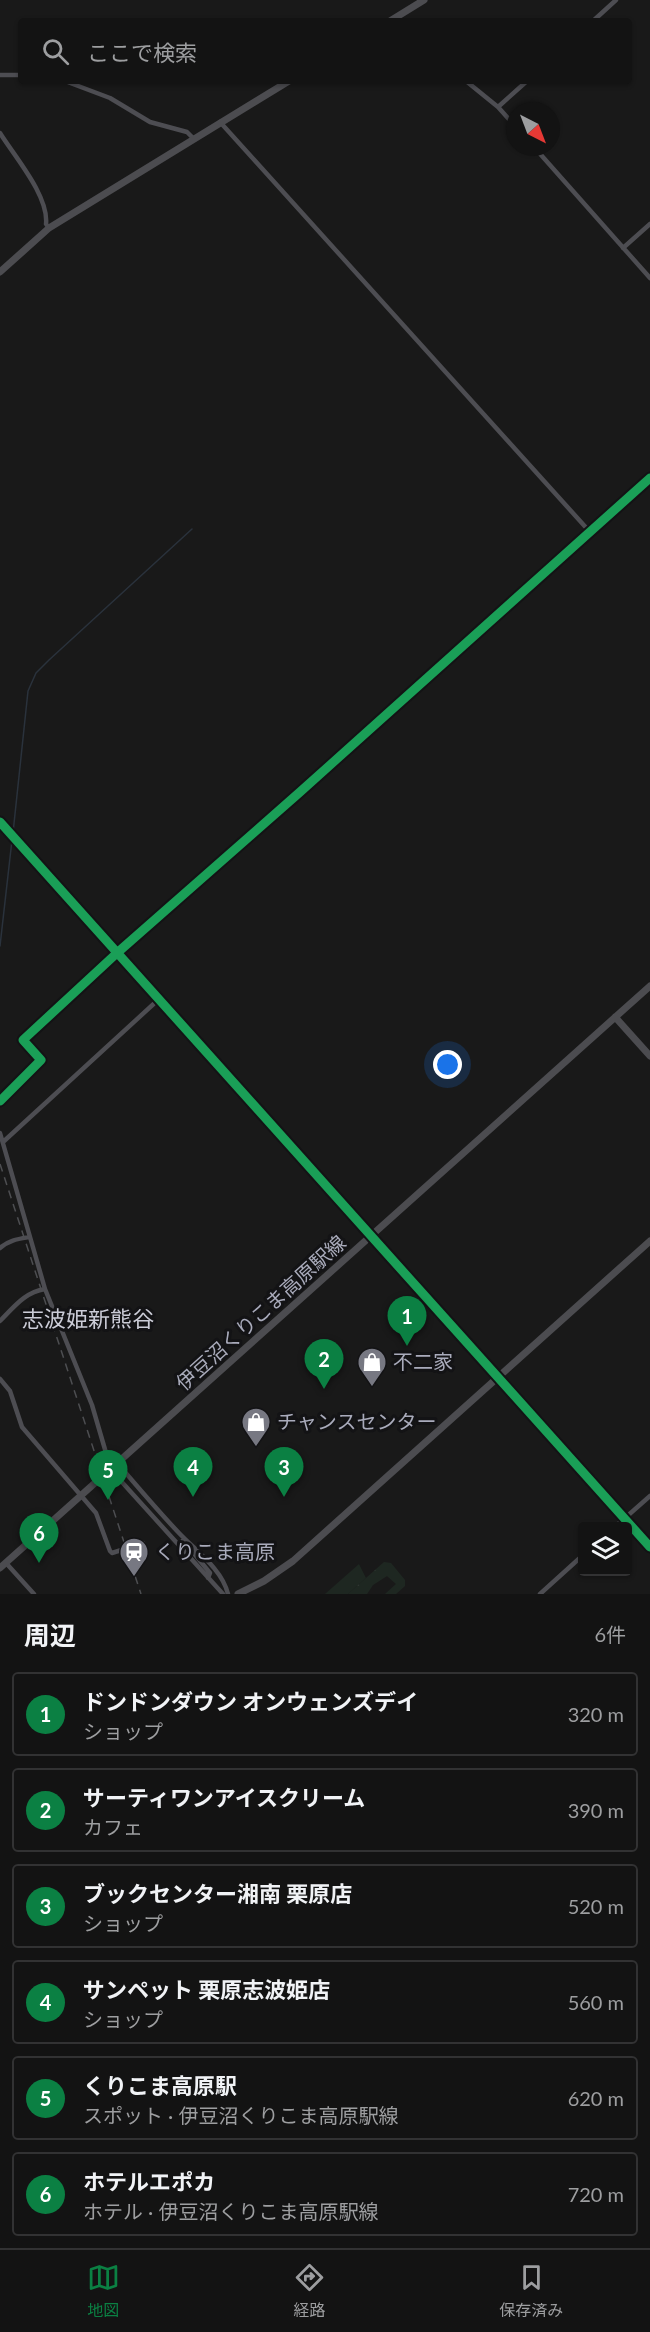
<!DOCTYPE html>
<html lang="ja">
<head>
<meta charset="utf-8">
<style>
	:root { --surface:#131313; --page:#1c1c1c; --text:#f1f3f6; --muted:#9d9ea0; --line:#323233; --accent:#0b8043 }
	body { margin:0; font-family:Lato,"Noto Sans JP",sans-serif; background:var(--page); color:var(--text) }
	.controls { position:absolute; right:18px; bottom:18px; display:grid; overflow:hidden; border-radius:6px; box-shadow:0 2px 4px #0004 }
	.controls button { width:54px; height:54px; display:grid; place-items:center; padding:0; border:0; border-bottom:2px solid var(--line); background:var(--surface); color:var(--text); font:30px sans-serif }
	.compass { position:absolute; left:506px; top:102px; width:54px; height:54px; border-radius:50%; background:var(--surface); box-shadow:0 2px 4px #0004; rotate:138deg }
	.you { position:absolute; left:448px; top:1065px; width:21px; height:21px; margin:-15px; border:4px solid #fff; border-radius:50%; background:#1a73e8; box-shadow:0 0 0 9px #1a73e833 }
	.badge { display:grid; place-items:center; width:39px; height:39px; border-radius:50%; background:var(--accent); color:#fff; font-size:20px; font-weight:700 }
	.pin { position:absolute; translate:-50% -50px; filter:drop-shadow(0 2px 3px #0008) }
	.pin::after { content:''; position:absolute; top:32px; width:21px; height:18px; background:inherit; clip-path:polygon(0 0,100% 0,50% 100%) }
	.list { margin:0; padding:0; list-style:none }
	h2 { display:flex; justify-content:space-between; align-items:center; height:78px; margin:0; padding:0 24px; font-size:26px }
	h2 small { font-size:20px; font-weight:400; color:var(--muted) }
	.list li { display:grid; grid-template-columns:39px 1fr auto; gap:18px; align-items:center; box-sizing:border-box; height:84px; margin:0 12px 12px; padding:0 12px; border:2px solid var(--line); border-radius:6px }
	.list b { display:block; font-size:22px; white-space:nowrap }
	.list p { margin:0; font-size:20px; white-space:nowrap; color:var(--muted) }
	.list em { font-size:20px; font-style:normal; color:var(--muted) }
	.icon { flex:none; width:33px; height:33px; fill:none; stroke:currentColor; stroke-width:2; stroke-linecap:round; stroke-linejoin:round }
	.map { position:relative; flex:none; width:650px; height:1594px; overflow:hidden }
	.search { position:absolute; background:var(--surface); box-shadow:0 2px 4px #0004; left:18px; right:18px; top:18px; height:66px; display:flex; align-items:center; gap:15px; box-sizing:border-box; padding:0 21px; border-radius:6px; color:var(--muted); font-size:22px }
	.sheet { height:654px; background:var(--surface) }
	nav { display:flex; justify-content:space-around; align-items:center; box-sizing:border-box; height:84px; border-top:2px solid var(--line); background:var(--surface); font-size:16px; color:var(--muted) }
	nav a { display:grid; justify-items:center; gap:3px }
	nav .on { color:var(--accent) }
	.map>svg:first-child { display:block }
</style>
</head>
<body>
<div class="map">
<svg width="650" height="1594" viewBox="0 0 650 1594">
	<defs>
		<pattern id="forest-firs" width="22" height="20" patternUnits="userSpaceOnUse" patternTransform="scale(1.5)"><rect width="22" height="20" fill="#1e2721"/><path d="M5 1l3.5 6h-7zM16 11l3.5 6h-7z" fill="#3c443f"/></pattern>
	</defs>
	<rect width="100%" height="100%" fill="#191919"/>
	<path fill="#1e2721" d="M359,1564L366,1578L348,1594H325Z"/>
	<path fill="url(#forest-firs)" d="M384,1562L391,1563L405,1580V1586L396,1594H385L396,1584L387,1576L373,1585L367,1594H348Z"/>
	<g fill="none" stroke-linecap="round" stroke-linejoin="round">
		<path stroke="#2a323c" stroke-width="1.5" d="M13,833L28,691L36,673L49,660L192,529
			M0,946L12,840"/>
		<path stroke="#4d4d52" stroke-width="4.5" d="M593,21L616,0
			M0,75H21
			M65,81L110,98L150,122L187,132L194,139
			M466,81L498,107L515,126
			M498,107L527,81
			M220,122L590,532
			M0,133C15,157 49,196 46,224L49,228
			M534,147L650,278
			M623,248L650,224
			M0,1101L41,1060L23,1040L117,953L300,792L650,478
			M0,1133L45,1289L92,1405L111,1470L223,1594
			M3,1142L159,999
			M0,1248C9,1240 18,1239 30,1237
			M0,1321C14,1307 25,1292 45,1289
			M0,1379L10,1391L22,1427L96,1513L110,1551L112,1553L143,1543
			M118,1464C138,1487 158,1511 179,1533C196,1551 222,1569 228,1594
			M616,1526L650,1496
			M183,1540L210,1573L208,1578
			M6,1563L34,1594
			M540,1594L582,1556"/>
		<path stroke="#4c4c50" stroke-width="7" d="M390,21L424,0
			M0,272L49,228L289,81
			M0,822L650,1547
			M615,1017L650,1056
			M0,1568L650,986
			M238,1594L264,1581L293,1561L650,1241"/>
		<path stroke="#4d4e51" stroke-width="1.5" stroke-dasharray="8 6" stroke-linecap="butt" d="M0,1164L141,1594"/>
		<g stroke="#131315" stroke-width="13">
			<path id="cycleway" d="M0,822L650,1547
				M0,1101L41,1060L23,1040L117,953L300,792L650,478"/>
		</g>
		<use href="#cycleway" stroke="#1a9f57" stroke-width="9"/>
	</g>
	<defs>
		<g id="shop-pin" transform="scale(1.5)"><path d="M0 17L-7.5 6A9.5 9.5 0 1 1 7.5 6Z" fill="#777882" stroke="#131315"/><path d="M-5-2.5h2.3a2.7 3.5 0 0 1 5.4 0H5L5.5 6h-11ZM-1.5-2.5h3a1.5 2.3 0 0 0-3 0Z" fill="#fff"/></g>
		<g id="station-pin" transform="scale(1.5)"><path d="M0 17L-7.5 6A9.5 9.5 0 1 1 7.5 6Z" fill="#777882" stroke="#131315"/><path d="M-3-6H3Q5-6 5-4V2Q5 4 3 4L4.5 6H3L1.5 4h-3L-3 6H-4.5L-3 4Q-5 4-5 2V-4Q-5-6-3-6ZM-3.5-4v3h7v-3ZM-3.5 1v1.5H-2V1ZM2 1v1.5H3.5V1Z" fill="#fff"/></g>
	</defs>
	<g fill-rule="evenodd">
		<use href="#shop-pin" x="372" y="1362"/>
		<use href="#shop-pin" x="256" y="1422"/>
		<use href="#station-pin" x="134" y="1552"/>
	</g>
	<g text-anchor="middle" stroke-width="6" stroke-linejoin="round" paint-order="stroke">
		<g font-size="20" fill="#a9abbb" stroke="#131315">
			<text transform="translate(261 1313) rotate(-42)" y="7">伊豆沼くりこま高原駅線</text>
		</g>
		<g font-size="20" fill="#a9abbb" stroke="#131315" text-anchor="start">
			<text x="393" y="1369">不二家</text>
			<text x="277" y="1429">チャンスセンター</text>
			<text x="155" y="1559">くりこま高原</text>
		</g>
		<g font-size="22" fill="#cbccd7" stroke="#131315">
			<text x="88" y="1327">志波姫新熊谷</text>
		</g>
	</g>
</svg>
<div class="controls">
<button><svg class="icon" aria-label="layers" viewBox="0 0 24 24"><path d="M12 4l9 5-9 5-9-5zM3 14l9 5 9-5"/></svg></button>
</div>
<svg class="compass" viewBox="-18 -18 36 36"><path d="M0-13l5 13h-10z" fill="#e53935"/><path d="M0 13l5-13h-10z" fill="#9d9ea0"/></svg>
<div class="you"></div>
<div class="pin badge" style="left:407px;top:1346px">1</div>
<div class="pin badge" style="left:324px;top:1389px">2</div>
<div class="pin badge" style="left:284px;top:1497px">3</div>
<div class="pin badge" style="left:193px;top:1497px">4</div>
<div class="pin badge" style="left:108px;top:1500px">5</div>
<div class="pin badge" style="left:39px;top:1563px">6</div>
<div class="search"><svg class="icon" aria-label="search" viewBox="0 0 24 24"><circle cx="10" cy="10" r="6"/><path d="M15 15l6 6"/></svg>ここで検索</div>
</div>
<section class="sheet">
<h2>周辺<small>6件</small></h2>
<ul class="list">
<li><span class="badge">1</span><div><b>ドンドンダウン オンウェンズデイ</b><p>ショップ</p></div><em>320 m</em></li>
<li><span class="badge">2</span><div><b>サーティワンアイスクリーム</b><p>カフェ</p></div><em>390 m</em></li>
<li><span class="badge">3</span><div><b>ブックセンター湘南 栗原店</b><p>ショップ</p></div><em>520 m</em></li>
<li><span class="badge">4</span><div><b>サンペット 栗原志波姫店</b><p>ショップ</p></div><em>560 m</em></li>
<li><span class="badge">5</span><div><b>くりこま高原駅</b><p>スポット · 伊豆沼くりこま高原駅線</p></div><em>620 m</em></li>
<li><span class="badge">6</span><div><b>ホテルエポカ</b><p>ホテル · 伊豆沼くりこま高原駅線</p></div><em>720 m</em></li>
</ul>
</section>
<nav>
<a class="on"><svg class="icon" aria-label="map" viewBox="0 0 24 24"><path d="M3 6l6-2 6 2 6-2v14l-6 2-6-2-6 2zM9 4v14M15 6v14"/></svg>地図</a>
<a><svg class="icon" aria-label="directions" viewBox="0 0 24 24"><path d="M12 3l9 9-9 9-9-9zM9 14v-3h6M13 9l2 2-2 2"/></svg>経路</a>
<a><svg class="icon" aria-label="saved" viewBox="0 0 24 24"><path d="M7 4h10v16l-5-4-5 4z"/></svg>保存済み</a>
</nav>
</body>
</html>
